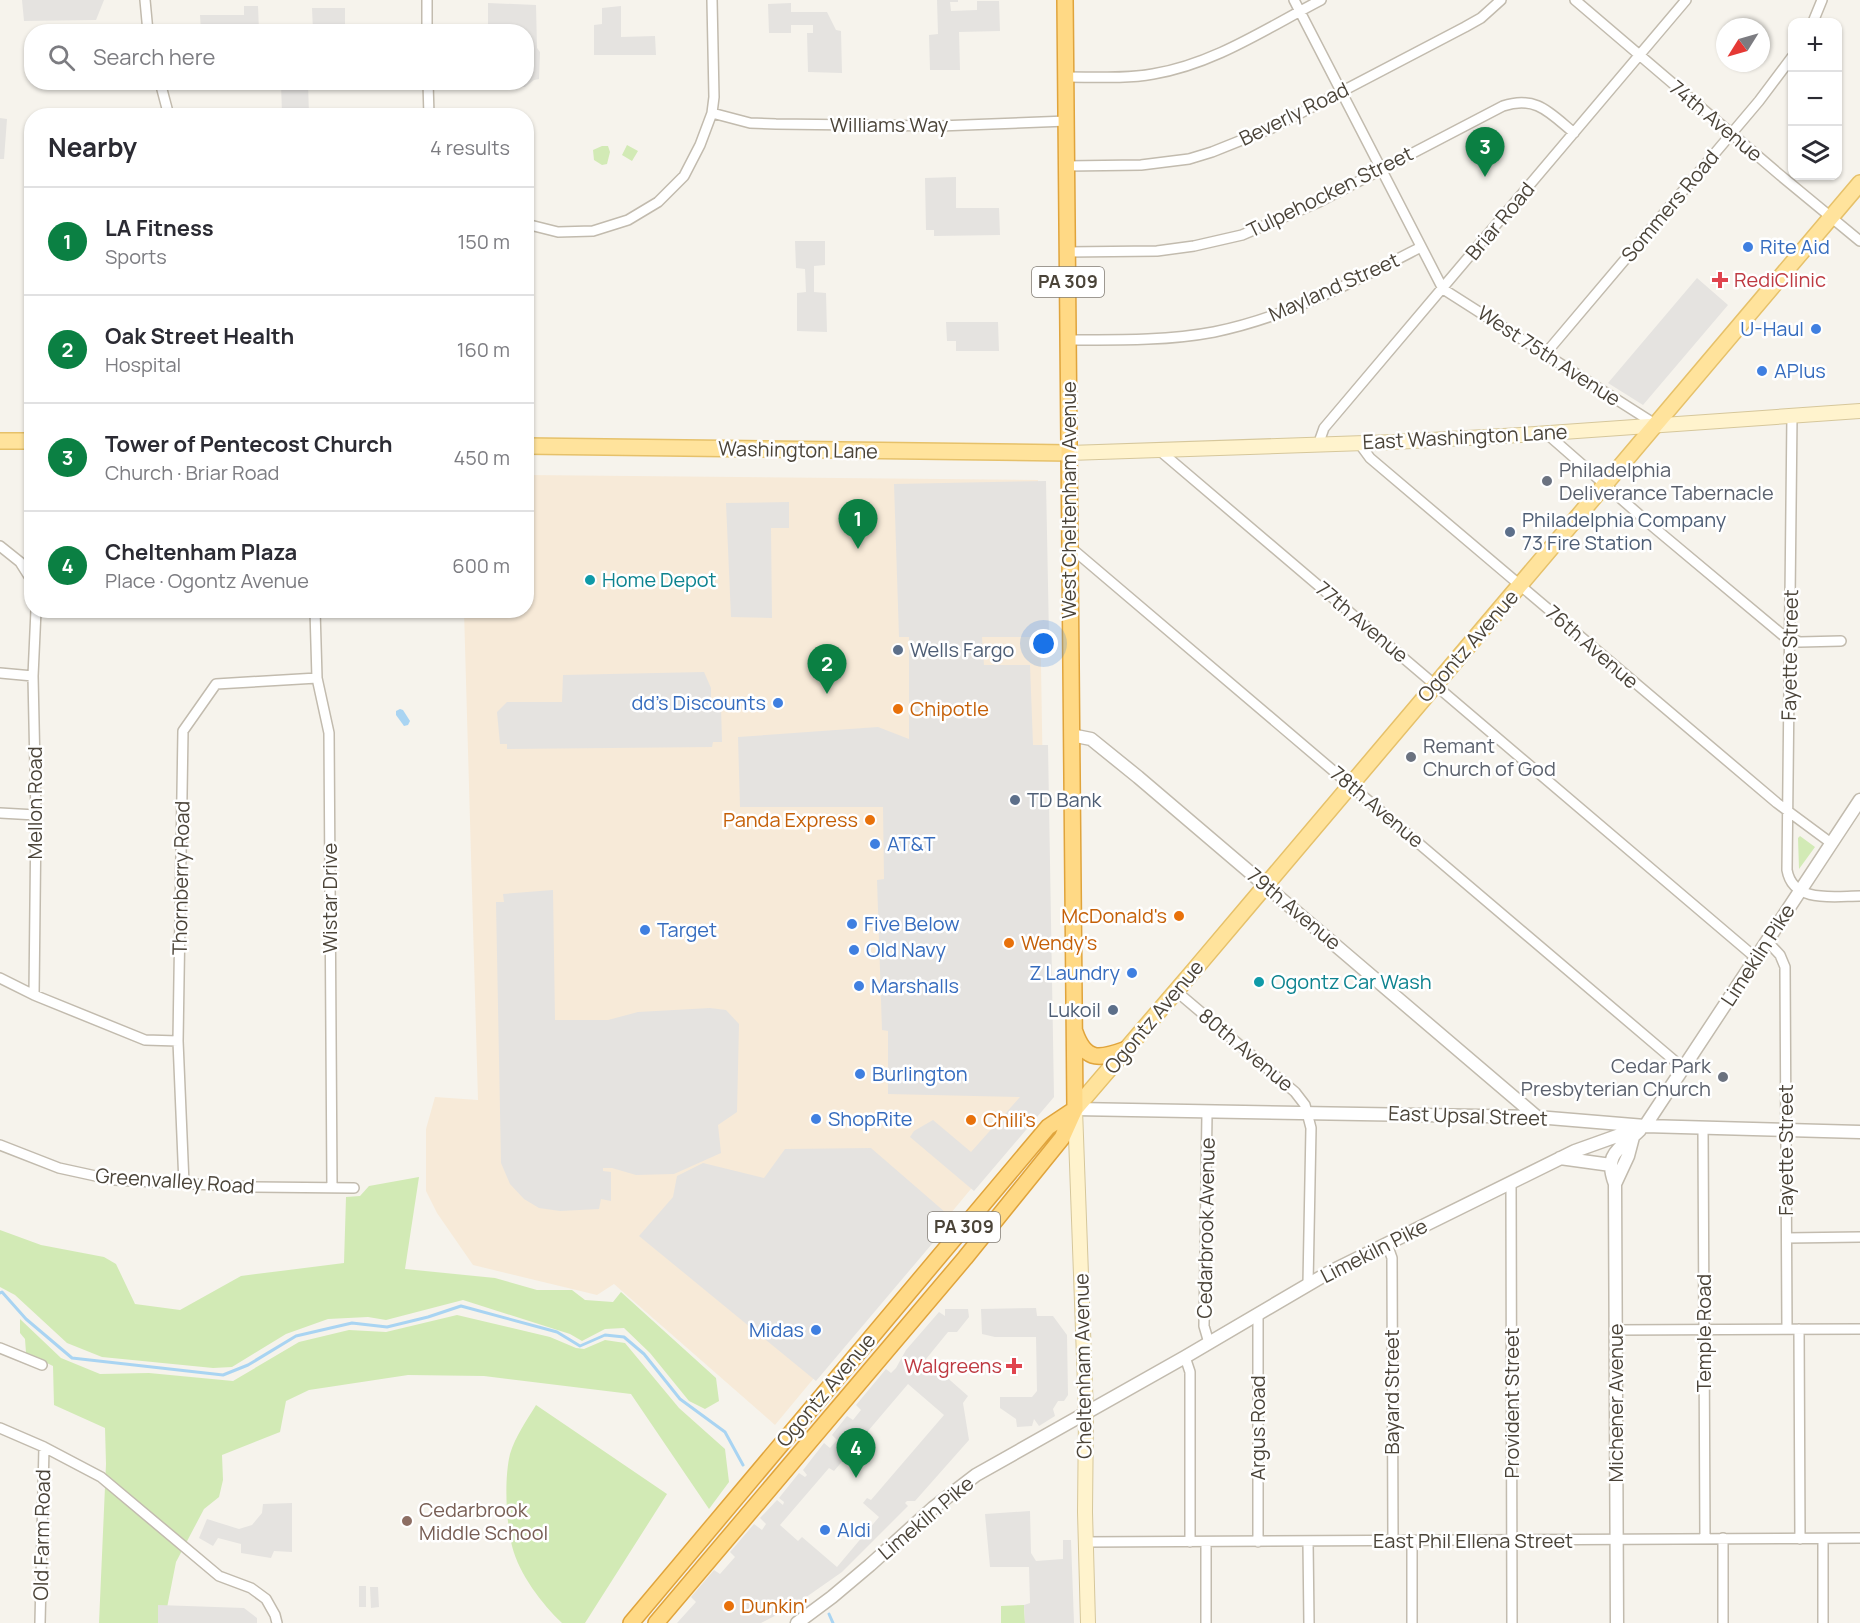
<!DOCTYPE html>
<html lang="en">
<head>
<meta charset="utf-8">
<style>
	:root { --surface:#fff; --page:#f2f2f3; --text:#2b2b33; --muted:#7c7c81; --line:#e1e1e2; --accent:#0b8043 }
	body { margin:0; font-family:Manrope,sans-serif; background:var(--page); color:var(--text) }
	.controls { position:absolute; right:18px; top:18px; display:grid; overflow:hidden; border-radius:12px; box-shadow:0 2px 4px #0004 }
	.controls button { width:54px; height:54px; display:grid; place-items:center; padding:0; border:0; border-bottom:2px solid var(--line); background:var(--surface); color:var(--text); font:30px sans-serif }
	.compass { position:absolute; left:1716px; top:18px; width:54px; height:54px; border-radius:50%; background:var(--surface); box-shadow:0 2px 4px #0004; rotate:233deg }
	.you { position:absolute; left:1044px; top:644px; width:21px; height:21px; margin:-15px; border:4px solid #fff; border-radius:50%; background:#1a73e8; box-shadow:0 0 0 9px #1a73e833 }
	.badge { display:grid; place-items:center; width:39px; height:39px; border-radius:50%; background:var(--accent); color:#fff; font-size:20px; font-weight:700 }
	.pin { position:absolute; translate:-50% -50px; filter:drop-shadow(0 2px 3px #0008) }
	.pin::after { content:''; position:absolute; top:32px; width:21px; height:18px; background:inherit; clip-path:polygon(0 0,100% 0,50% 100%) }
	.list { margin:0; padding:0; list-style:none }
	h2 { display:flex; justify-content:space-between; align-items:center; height:78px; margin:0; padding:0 24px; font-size:26px }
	h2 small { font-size:20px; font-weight:400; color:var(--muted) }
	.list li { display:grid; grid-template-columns:39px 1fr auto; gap:18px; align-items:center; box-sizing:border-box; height:108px; padding:0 24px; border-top:2px solid var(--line) }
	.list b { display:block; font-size:22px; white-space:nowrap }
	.list p { margin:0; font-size:20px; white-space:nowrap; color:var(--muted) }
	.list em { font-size:20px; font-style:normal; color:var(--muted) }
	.icon { flex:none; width:33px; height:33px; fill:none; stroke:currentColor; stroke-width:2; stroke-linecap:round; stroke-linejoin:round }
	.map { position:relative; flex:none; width:1860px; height:1623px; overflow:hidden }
	.search { position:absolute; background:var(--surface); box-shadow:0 2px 4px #0004; left:24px; top:24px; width:510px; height:66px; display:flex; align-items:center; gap:15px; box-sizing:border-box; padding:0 21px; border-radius:24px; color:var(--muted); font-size:22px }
	.panel { position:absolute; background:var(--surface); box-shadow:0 2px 4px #0004; left:24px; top:108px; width:510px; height:510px; border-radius:24px }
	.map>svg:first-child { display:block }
</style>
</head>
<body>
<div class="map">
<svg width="1860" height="1623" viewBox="0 0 1860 1623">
	<rect width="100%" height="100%" fill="#f6f3ec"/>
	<path fill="#f7ead8" d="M527,475L1038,480L1048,1096L775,1425L614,1284L597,1295L473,1265L437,1213L426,1191V1129L435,1097L478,1100L464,611L526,610Z"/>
	<path fill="#d2eab5" d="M627,145L638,151L632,161L622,155Z
		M602,146H608L610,152L607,164L602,165L594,160L593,150Z
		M1800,836L1815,847L1799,869L1798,838Z
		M419,1177L405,1269L495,1278L537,1290H572L585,1300L613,1302L621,1292L716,1378L719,1401L705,1409L689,1401L650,1353L624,1328L605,1329L582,1341L570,1334L463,1300L386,1320L368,1317L328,1319L286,1334L232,1367L213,1368L102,1357L67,1343L15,1295L0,1287V1230L41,1245L104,1257L116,1264L135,1304L180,1310L241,1276L344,1263L346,1197L360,1196L369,1186Z
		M457,1315L550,1337L576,1348L584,1349L605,1340L625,1343L679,1408L725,1449L729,1482L709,1509L631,1394L484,1376L408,1375L309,1390L286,1401L280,1432L222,1455L223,1480L219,1497L204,1509L176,1562L164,1623H99L106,1464L105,1428L54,1405L53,1366L26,1353L25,1339L20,1333V1319L61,1358L100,1374L149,1373L233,1381L299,1342L349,1330L386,1332Z
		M536,1405L667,1494L585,1623H562C542,1604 519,1574 512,1546C506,1521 504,1479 510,1454C515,1437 527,1420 536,1405Z
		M1024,1605L1025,1623H1001V1606Z"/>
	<path fill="#e5e3e0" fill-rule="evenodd" d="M22,0H104L96,20L24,21Z
		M937,0H958V2H950L951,11L977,10V1H999L1000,31L959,32L960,70H930L929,35L938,34Z
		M488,3L536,5L537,48L540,52L539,79L534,80L525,87L479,88V83L526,82V32L488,31Z
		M791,3V12H827L836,30L841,31L842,73L808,72L807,33H813V25H791V33H769L768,4Z
		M244,6H258L259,31H201L200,15H244Z
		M621,6V37L655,36L656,55H594V25L602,24V8Z
		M312,8H345V31H313Z
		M281,83H308L309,115L282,114Z
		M0,118L7,119L4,159H0Z
		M956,177V208H999L1000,235L934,236V230H926L925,178Z
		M795,241H825V265L814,266V292L826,293L827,332L797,331V293L806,292L805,269L796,268Z
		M1697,278L1728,305L1643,405L1608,383Z
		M946,322H998L999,351H956V341H947Z
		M1046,481L1049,637H982L984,665H1030L1033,745H1048L1054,1097L974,1191L910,1137L914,1131L933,1120L971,1152L1020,1097L888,1094V1031L882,1030L877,880L884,879L883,807H740L738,737L878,727L909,739V637H899L894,484Z
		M789,502V528H771L772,618L731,617L726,503Z
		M704,672L711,688V704L721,707L722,742H713L712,747L507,749V744H500L497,712L507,702H562L563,675Z
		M553,890L555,1020H608L638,1012L710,1008L726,1010L739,1024L737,1112L718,1125L721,1153L674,1174L636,1175L612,1168H603V1171L611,1172V1201L601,1199L599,1209L560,1211L539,1208L524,1199L510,1184L501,1163L496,902H504L503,894Z
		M871,1148L953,1219L816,1381L639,1236L673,1197L677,1176L703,1163L764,1178L785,1149Z
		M1036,1308L1037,1316H1053L1067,1335L1068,1395L1064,1401H1058L1053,1409L1055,1416L1039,1426L1034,1419L1032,1426L1017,1427L1016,1419L1000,1408V1397H1032L1037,1391L1036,1337H995L982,1334L981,1309Z
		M945,1309H968L969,1317L957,1332H948L926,1359L968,1396L963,1403L969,1440L915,1501H907L905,1503L908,1506L842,1572L792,1607L761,1623H669H677L696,1602L691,1597L714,1570L720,1574L735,1557L730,1552L754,1524L762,1530L766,1524L760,1518L777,1500L783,1505L784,1502L779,1498L799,1473L805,1477L807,1475L803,1470L824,1443L830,1448L837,1440L832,1435L847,1416L853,1420L861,1410L856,1405L886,1369L891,1373L896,1368L906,1350L939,1312L945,1316ZM908,1384L944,1415L871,1500L867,1498L863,1503L879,1517L837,1567L802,1537L798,1541L780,1525L829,1468L834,1471Z
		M292,1503V1552L274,1551L271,1558L241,1553V1544L218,1538L213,1546L199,1538L207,1519L239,1529L252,1525L262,1513L263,1504Z
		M1030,1511L1031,1553L1036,1561L1063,1559V1540H1071L1074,1623H1025L1024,1605L1030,1603L1029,1567H990L985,1514Z
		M359,1586H366V1607H359Z
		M370,1587H378L379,1607L371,1608Z
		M158,1605L244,1608L257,1618V1623H158Z"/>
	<path fill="#a9d4f2" d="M400,709L403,710L410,721L408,725L404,726L396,715V711Z"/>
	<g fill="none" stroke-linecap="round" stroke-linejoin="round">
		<path stroke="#a9d4f2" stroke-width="3" d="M0,1293L2,1292L26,1319L72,1358L223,1375L248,1365L296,1336L352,1323L387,1327L428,1317L461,1306L557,1332L580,1346L605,1335L624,1337L644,1354L680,1399L725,1432L743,1465
			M829,1614L833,1623"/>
		<g stroke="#c2bbae" stroke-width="12">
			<path id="minor" d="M145,0L148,32
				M427,0V32
				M1294,0L1443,289L1655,424
				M1575,0L1780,175L1860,241
				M1813,22L1822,0
				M1066,77C1095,77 1125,79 1153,74C1214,64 1267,28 1321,0
				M160,82L169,116
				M428,82L429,116
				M712,113L750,123L776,124L939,126L1067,121
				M1067,166L1141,165L1189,159L1212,152L1272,128L1465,27L1481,18L1501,0
				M526,224L558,232L593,231L628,220L658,202L684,176L700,145L712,113L714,97L712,0
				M1067,252L1157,251L1194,246L1242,235L1319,202L1503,106C1536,95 1550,113 1574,133
				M1068,340C1117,340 1166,341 1214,332C1288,317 1355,281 1421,247
				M1546,353L1759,101L1792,57
				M1792,416L1787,870C1793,904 1835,896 1860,896
				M1546,433L1651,525L1785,637L1800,642L1841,641
				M1359,443L1370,458L1777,803L1831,843
				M1318,445L1324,428L1686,0
				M1159,450L1756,958
				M0,546L20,562L32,581
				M1070,547L1683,1068
				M315,610L317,678L329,733L332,1187
				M0,673L33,676
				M0,813L36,815
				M1767,941L1780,955L1785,967L1787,1329
				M0,978L34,995L145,1040L178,1041
				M1176,991L1295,1092L1305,1105L1311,1128L1308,1284
				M34,995L36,815L33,676L36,610
				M1207,1113L1204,1326L1209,1343
				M1703,1128L1705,1538
				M0,1145L59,1168L114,1180L253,1187L354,1188
				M1511,1182L1512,1623
				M184,1184L178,1041L183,731L216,684L317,678
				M1787,1238L1860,1237
				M1387,1244L1392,1258L1393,1541
				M1258,1314V1542
				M1799,1329L1800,1539
				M1616,1330L1860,1329
				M0,1348L42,1365
				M1185,1357L1190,1372V1542
				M0,1428L44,1447L101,1477L219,1576L251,1588L266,1599L275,1615L277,1623
				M1723,1538V1623
				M1823,1539V1623
				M1412,1541V1623
				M1086,1542L1860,1538
				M1206,1542V1623
				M1308,1542L1309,1623
				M40,1623L44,1447"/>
		</g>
		<g stroke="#c2bbae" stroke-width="15">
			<path id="tertiary" d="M1071,735L1091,739L1138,777L1537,1117
				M1075,1109L1537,1117L1645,1126L1860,1132
				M1560,1158L1611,1165
				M1615,1184L1628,1156L1633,1137
				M797,1623L832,1597L870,1565L933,1508L976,1475L1185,1357L1328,1273L1575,1151L1645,1126L1860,800
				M1617,1623L1615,1184C1603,1152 1620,1150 1640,1130"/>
		</g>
		<g stroke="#d6c79b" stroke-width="16">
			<path id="secondary" d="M1069,453L1394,442L1521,435L1860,411
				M1075,1109L1086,1413L1085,1512L1088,1623"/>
		</g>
		<g stroke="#e6c16a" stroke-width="18">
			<path id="primary" d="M0,441H32
				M526,446L1069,453
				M1075,1109L1195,969L1860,183"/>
		</g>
		<g stroke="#e0a43c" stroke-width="18">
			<path id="trunk" d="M1075,1032C1086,1064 1102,1058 1127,1049
				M631,1623L1048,1127L1075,1109
				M656,1623L965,1258L1062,1138L1075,1109L1065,0"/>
		</g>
		<use href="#minor" stroke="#fff" stroke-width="9"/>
		<use href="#tertiary" stroke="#fff" stroke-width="12"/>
		<use href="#secondary" stroke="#fff3cd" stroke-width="14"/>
		<use href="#primary" stroke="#ffe39c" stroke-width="15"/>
		<use href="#trunk" stroke="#ffd985" stroke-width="15"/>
	</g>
	<g fill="#3f7fe0" stroke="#fff" stroke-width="2">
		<circle cx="1748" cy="247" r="6"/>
		<circle cx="1816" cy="329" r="6"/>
		<circle cx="1762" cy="371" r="6"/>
		<circle cx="778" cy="703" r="6"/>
		<circle cx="875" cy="844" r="6"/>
		<circle cx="852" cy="924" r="6"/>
		<circle cx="645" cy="930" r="6"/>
		<circle cx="854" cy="950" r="6"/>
		<circle cx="1132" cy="973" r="6"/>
		<circle cx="859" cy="986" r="6"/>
		<circle cx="860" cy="1074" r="6"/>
		<circle cx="816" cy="1119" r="6"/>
		<circle cx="816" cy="1330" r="6"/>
		<circle cx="825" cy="1530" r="6"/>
	</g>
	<g fill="#e0444e" stroke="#fff" stroke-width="2">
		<path d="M1717 271h6v6h6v6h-6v6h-6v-6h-6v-6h6z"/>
		<path d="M1011 1357h6v6h6v6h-6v6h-6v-6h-6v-6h6z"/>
	</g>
	<g fill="#6b7280" stroke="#fff" stroke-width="2">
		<circle cx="1547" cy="481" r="6"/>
		<circle cx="1411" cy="757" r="6"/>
		<circle cx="1723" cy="1077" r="6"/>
	</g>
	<g fill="#5c6f8a" stroke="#fff" stroke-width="2">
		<circle cx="1510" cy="532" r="6"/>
		<circle cx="898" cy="650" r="6"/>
		<circle cx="1015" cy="800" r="6"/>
		<circle cx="1113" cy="1010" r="6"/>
	</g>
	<g fill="#0f9aa8" stroke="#fff" stroke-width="2">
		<circle cx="590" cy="580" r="6"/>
		<circle cx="1259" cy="982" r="6"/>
	</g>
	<g fill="#e8710a" stroke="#fff" stroke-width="2">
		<circle cx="898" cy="709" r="6"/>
		<circle cx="870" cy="820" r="6"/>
		<circle cx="1179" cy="916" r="6"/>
		<circle cx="1009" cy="943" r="6"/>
		<circle cx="971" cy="1120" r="6"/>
		<circle cx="729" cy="1606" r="6"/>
	</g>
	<circle fill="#8d6e63" stroke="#fff" stroke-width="2" cx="407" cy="1521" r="6"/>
	<g text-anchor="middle" stroke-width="5" stroke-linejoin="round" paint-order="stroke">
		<g fill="#fff" stroke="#817c74" stroke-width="1.5">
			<rect x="1032" y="267" width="72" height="30" rx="4.5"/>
			<rect x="928" y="1212" width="72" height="30" rx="4.5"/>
		</g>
		<g font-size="18" font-weight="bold" fill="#4b4439">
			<text x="1068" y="288">PA 309</text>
			<text x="964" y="1233">PA 309</text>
		</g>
		<g font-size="20" fill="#4b4439" stroke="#fff">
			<text transform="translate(1294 114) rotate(-26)" y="7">Beverly Road</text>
			<text transform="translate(1716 121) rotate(40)" y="7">74th Avenue</text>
			<text x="889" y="132">Williams Way</text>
			<text transform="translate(1330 192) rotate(-26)" y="7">Tulpehocken Street</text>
			<text transform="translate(1670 206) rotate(-50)" y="7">Sommers Road</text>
			<text transform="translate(1500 221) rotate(-50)" y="7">Briar Road</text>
			<text transform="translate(1334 287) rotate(-24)" y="7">Mayland Street</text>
			<text transform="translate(1549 356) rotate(33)" y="7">West 75th Avenue</text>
			<text transform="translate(1465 437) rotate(-3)" y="7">East Washington Lane</text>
			<text transform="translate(798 450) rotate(1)" y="7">Washington Lane</text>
			<text transform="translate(1069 500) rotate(-90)" y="7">West Cheltenham Avenue</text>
			<text transform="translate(1362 622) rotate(40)" y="7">77th Avenue</text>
			<text transform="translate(1468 646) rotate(-49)" y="7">Ogontz Avenue</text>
			<text transform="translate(1592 647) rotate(41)" y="7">76th Avenue</text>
			<text transform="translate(1790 655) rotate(-89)" y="7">Fayette Street</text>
			<text transform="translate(35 803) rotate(-90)" y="7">Mellon Road</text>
			<text transform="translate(1377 807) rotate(40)" y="7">78th Avenue</text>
			<text transform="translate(181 878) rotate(-89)" y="7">Thornberry Road</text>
			<text transform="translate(330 898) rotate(-90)" y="7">Wistar Drive</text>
			<text transform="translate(1294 909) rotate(40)" y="7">79th Avenue</text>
			<text transform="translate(1758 955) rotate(-57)" y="7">Limekiln Pike</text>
			<text transform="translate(1154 1017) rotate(-50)" y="7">Ogontz Avenue</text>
			<text transform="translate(1246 1050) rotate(40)" y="7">80th Avenue</text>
			<text transform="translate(1468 1116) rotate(2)" y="7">East Upsal Street</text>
			<text transform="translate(1786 1150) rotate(-90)" y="7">Fayette Street</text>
			<text transform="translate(175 1181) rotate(4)" y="7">Greenvalley Road</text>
			<text transform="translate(1206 1228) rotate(-89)" y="7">Cedarbrook Avenue</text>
			<text transform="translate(1374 1251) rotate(-27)" y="7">Limekiln Pike</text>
			<text transform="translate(1704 1333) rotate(-90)" y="7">Temple Road</text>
			<text transform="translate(1083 1366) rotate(-91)" y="7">Cheltenham Avenue</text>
			<text transform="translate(826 1390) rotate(-50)" y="7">Ogontz Avenue</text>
			<text transform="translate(1392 1392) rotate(-90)" y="7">Bayard Street</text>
			<text transform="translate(1512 1403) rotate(-90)" y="7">Provident Street</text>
			<text transform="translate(1616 1403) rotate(-90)" y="7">Michener Avenue</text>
			<text transform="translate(1258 1428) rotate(-90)" y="7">Argus Road</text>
			<text transform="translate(926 1518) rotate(-40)" y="7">Limekiln Pike</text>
			<text transform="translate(42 1535) rotate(-89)" y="7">Old Farm Road</text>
			<text x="1473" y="1548">East Phil Ellena Street</text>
		</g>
		<g font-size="20" fill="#366cbe" stroke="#fff" text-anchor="start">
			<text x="1760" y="254">Rite Aid</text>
			<text x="1804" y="336" text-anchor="end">U-Haul</text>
			<text x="1774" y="378">APlus</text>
			<text x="766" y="710" text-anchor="end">dd's Discounts</text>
			<text x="887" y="851">AT&amp;T</text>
			<text x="864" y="931">Five Below</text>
			<text x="657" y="937">Target</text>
			<text x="866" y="957">Old Navy</text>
			<text x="1120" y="980" text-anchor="end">Z Laundry</text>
			<text x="871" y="993">Marshalls</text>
			<text x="872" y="1081">Burlington</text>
			<text x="828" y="1126">ShopRite</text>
			<text x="804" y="1337" text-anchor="end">Midas</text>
			<text x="837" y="1537">Aldi</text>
		</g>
		<g font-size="20" fill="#be3a42" stroke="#fff" text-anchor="start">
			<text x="1734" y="287">RediClinic</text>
			<text x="1002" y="1373" text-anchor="end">Walgreens</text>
		</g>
		<g font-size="20" fill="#5b616d" stroke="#fff" text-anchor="start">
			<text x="1559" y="477">Philadelphia<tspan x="1559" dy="23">Deliverance Tabernacle</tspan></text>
			<text x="1423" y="753">Remant<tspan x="1423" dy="23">Church of God</tspan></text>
			<text x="1711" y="1073" text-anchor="end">Cedar Park<tspan x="1711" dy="23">Presbyterian Church</tspan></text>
		</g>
		<g font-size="20" fill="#4e5e75" stroke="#fff" text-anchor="start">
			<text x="1522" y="527">Philadelphia Company<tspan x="1522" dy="23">73 Fire Station</tspan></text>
			<text x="910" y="657">Wells Fargo</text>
			<text x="1027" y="807">TD Bank</text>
			<text x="1101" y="1017" text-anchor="end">Lukoil</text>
		</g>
		<g font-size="20" fill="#0d838f" stroke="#fff" text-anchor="start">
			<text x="602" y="587">Home Depot</text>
			<text x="1271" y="989">Ogontz Car Wash</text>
		</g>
		<g font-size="20" fill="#c56008" stroke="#fff" text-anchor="start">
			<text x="910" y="716">Chipotle</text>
			<text x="858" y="827" text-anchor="end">Panda Express</text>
			<text x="1167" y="923" text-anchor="end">McDonald's</text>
			<text x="1021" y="950">Wendy's</text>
			<text x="983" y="1127">Chili's</text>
			<text x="741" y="1613">Dunkin'</text>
		</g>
		<g font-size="20" fill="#785e54" stroke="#fff" text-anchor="start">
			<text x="419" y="1517">Cedarbrook<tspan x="419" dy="23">Middle School</tspan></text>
		</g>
	</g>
</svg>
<div class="controls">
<button>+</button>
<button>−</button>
<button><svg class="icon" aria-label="layers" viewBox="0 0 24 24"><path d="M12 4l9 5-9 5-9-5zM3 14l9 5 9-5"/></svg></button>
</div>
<svg class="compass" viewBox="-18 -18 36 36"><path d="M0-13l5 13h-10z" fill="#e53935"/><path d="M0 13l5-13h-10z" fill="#7c7c81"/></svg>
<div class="you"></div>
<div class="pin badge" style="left:858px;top:549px">1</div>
<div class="pin badge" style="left:827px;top:694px">2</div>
<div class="pin badge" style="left:1485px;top:177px">3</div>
<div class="pin badge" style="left:856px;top:1478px">4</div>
<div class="search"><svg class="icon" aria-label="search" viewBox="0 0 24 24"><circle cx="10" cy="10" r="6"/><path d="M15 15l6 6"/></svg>Search here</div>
<section class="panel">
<h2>Nearby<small>4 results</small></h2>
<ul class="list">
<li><span class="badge">1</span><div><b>LA Fitness</b><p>Sports</p></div><em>150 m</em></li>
<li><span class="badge">2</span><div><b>Oak Street Health</b><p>Hospital</p></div><em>160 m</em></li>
<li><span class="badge">3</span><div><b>Tower of Pentecost Church</b><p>Church · Briar Road</p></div><em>450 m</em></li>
<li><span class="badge">4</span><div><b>Cheltenham Plaza</b><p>Place · Ogontz Avenue</p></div><em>600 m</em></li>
</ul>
</section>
</div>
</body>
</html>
